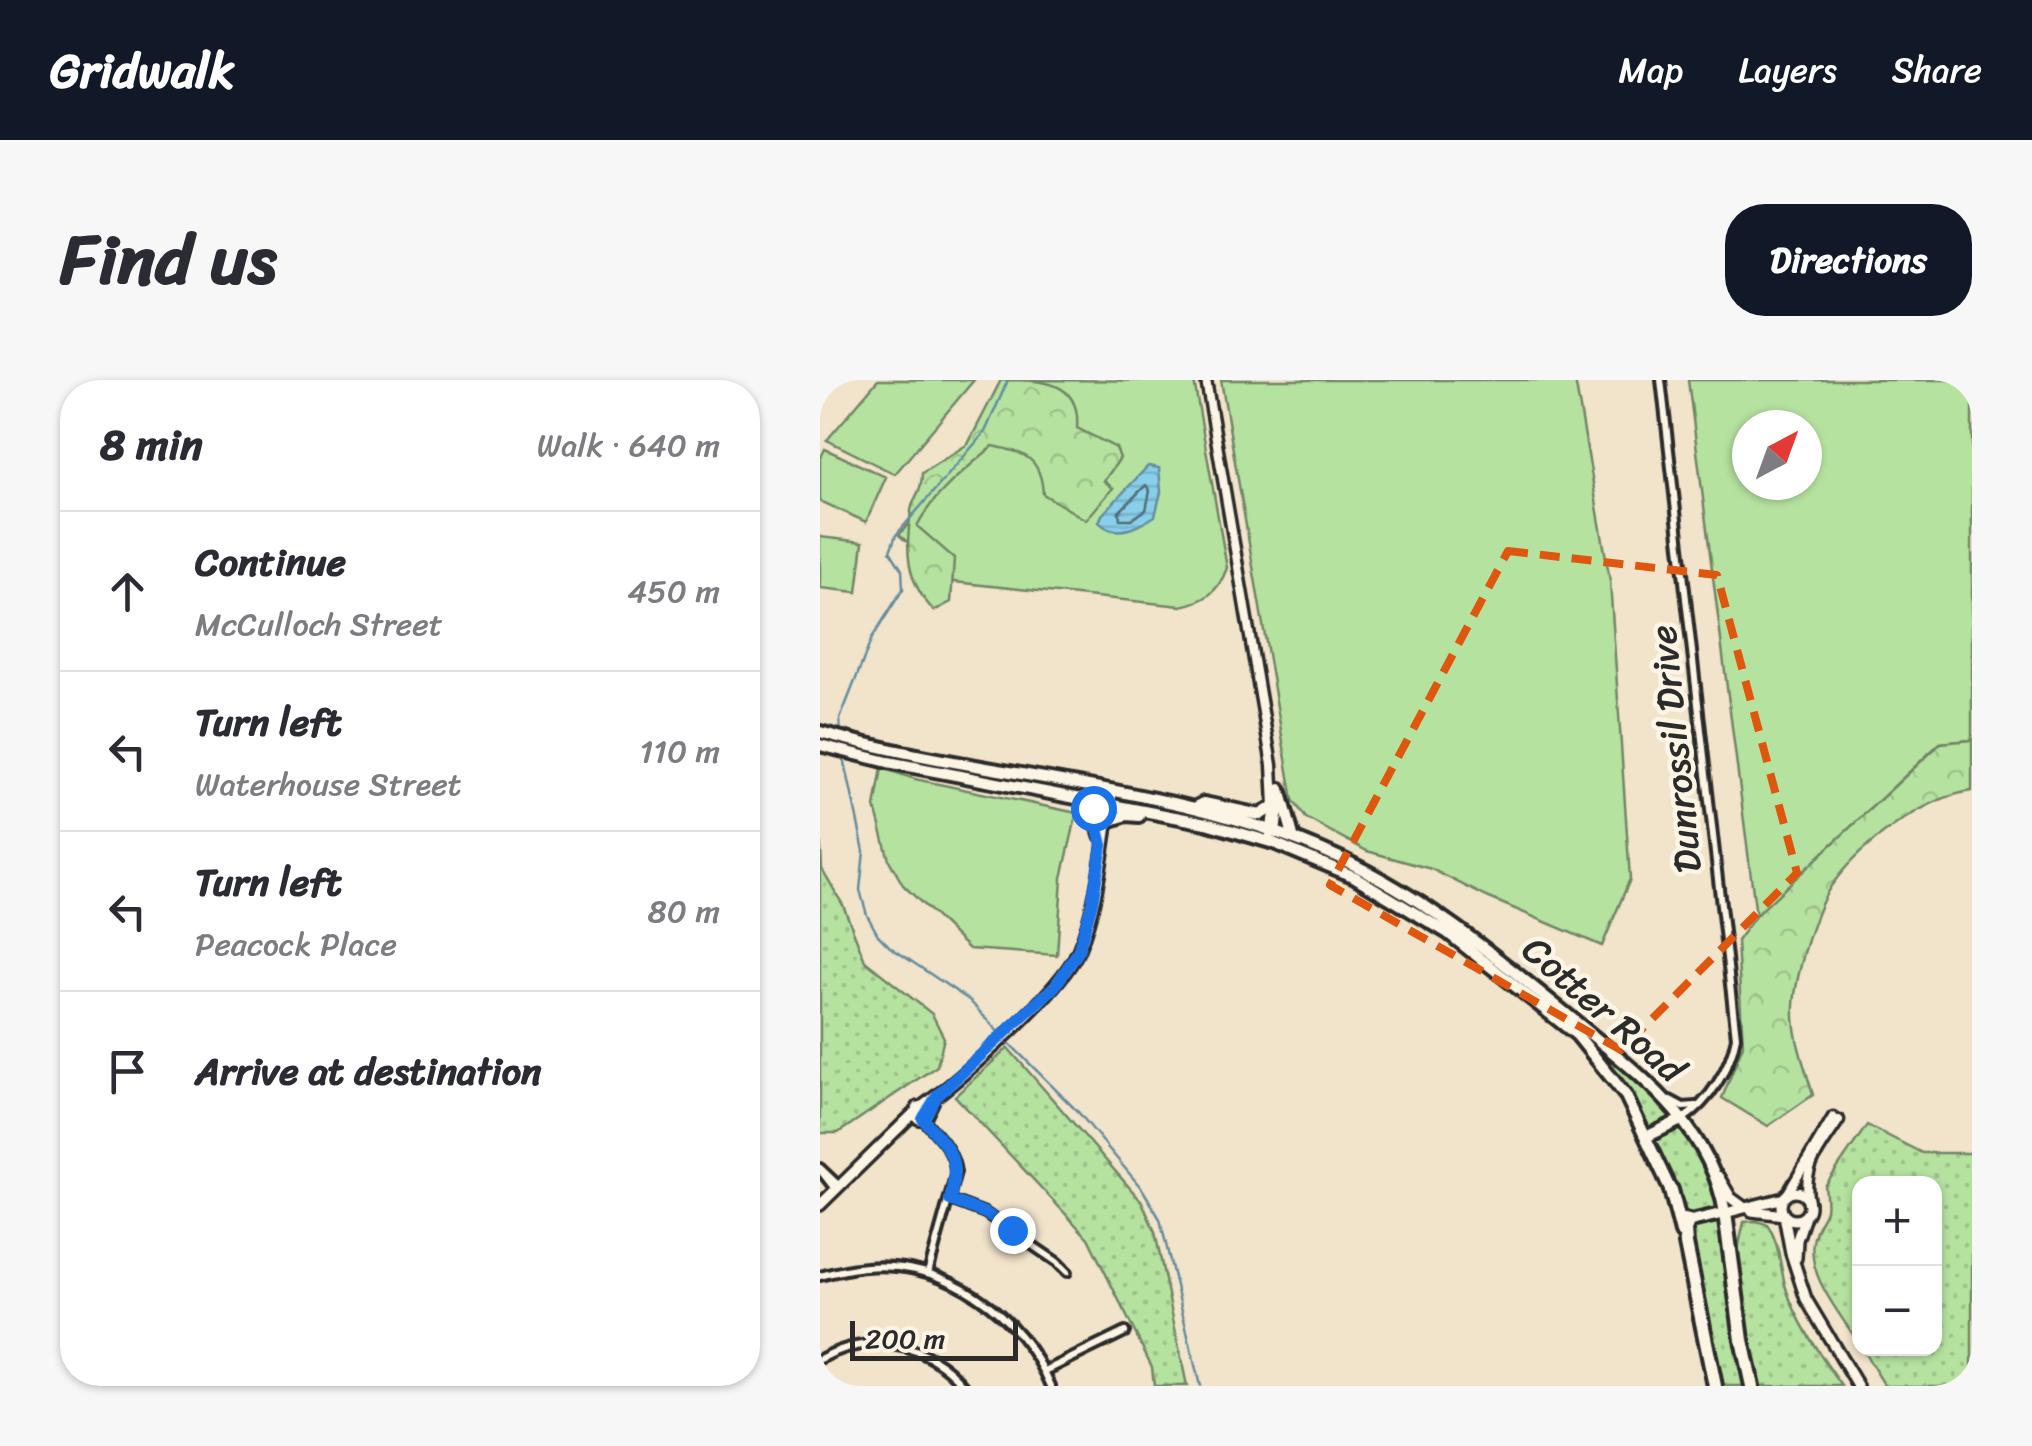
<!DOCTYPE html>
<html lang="en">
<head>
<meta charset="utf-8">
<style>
	:root { --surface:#fff; --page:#f7f7f7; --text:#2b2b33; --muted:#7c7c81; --line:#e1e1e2; --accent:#111827 }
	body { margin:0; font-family:Sriracha,sans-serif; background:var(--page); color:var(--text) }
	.controls { position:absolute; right:30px; bottom:30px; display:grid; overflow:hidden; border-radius:20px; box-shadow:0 2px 8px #0004 }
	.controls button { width:90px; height:90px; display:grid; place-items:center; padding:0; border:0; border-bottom:2px solid var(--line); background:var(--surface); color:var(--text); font:50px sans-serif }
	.compass { position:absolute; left:912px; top:30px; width:90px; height:90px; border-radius:50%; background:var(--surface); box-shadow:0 2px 8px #0004; rotate:41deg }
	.scale { position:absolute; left:30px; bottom:25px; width:168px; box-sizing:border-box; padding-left:10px; border:5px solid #2b2b2b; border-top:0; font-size:28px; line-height:35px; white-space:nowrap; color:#2b2b2b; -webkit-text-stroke:8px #fcf5e5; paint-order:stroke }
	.stop { position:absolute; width:30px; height:30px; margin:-22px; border:8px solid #1a73e8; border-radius:50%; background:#fff }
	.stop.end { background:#1a73e8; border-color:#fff; box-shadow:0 2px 10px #0008 }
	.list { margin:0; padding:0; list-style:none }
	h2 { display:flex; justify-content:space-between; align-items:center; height:130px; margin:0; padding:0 40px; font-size:42px }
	h2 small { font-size:32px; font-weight:400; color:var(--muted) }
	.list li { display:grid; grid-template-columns:65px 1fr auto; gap:30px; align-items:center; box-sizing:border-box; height:160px; padding:0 40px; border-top:2px solid var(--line) }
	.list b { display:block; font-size:38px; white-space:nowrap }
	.list p { margin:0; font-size:32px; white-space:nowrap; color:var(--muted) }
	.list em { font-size:32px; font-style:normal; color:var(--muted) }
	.icon { flex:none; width:55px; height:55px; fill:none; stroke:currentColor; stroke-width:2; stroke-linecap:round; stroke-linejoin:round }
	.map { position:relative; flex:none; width:1152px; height:1006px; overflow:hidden; border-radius:40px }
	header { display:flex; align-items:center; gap:60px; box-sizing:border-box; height:140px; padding:0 50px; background:var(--accent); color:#fff }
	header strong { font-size:48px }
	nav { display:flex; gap:55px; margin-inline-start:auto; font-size:35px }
	.intro { display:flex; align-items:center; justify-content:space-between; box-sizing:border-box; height:240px; padding:0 60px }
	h1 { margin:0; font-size:70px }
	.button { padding:25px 45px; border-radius:40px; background:var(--accent); color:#fff; font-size:35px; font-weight:700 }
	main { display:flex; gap:60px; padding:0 60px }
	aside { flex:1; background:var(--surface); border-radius:40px; box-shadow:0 2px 8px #0004 }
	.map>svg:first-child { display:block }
</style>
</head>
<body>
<header>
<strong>Gridwalk</strong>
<nav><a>Map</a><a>Layers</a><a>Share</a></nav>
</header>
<div class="intro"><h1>Find us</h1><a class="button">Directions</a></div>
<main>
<aside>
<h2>8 min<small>Walk · 640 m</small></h2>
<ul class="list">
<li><svg class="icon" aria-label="ahead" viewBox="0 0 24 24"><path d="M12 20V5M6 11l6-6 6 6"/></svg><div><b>Continue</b><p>McCulloch Street</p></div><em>450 m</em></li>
<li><svg class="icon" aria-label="left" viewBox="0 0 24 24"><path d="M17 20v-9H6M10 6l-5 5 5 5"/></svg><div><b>Turn left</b><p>Waterhouse Street</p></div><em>110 m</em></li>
<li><svg class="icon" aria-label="left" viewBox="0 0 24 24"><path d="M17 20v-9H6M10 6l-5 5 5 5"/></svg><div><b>Turn left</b><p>Peacock Place</p></div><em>80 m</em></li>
<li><svg class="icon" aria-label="arrive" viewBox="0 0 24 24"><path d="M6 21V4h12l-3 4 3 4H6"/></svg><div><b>Arrive at destination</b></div></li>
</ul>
</aside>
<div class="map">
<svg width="1152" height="1006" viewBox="0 0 1152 1006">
	<defs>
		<pattern id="forest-crowns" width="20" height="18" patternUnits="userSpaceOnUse" patternTransform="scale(2.5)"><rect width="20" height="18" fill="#b6e2a0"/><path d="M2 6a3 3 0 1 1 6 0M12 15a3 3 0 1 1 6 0" fill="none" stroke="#9dc28a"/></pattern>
		<pattern id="park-dots" width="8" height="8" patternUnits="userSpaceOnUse" patternTransform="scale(2.5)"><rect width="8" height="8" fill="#b6e2a0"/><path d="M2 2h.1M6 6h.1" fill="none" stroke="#9dc28a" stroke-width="1.8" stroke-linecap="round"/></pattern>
		<pattern id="water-rules" width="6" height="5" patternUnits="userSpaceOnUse" patternTransform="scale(2.5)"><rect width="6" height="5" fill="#89cfeb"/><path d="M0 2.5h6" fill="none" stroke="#76b2ca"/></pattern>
	</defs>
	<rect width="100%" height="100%" fill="#f2e3cb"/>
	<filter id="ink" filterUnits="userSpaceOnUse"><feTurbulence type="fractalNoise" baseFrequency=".01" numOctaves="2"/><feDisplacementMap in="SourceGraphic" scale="20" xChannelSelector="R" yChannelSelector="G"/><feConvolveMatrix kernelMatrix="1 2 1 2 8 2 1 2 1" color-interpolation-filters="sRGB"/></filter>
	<g filter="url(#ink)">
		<path fill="#b6e2a0" stroke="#708666" stroke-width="2.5" fill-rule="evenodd" d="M58,0H154L75,94L7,60Z
			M215,0L374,1L407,188C398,212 386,221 361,226L134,202L79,155Z
			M401,0H755L790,201L810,499L782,566L667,517L611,489L547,471L486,438L473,420Z
			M868,0H1152V360L1120,363L936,536ZM927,45H987V105H927Z
			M5,69L66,97L46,142L0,121V79Z
			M0,157L43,162L37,212L0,208Z
			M62,388L95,399L257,433L242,498L237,575L149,569L83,505L69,480L55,427Z"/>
		<path fill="url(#forest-crowns)" stroke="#708666" stroke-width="2.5" d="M181,0C222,0 261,0 257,48L296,68L300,78L284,101L293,108L266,140L223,114C221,78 206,73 173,66C145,90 114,113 97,146L134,178L131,222L114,231C86,201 85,171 91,131C93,116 102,114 102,93L148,64Z
			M1152,360V411C1105,417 1042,464 1014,502C995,526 976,595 974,625C972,656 985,686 993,715L948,746L902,718L923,665L917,561L936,535L1121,363Z"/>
		<path fill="url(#park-dots)" stroke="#708666" stroke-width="2.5" d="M0,447L2,489L23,525L45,581L112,634L124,658L117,686L18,753H0Z
			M755,649L803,685L853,737L830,750L802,701Z
			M188,668L322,822L335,852L367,1006H334L332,987L268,858L135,716Z
			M1047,745L1102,773H1152V1006H1065L1042,969L1114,968V804H1040L1039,964C1021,934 984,894 994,857C1001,830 1010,844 1005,806Z
			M862,747C879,772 891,798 898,828L869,835L864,828L835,761Z
			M936,841L947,844C961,865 959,887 967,911C977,941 1003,980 1022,1006H940L925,940L917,874L924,842Z
			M899,843L922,985L928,1006H899L872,864L871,847Z"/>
		<path fill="url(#water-rules)" stroke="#638d9e" stroke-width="2.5" d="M328,86L339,88L341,112L335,136C318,147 296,159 279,142L282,135Z"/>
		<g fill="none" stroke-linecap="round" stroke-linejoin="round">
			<path stroke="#516d78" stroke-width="2.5" d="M326,105L330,111L326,130L312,139H300L299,132Z"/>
			<path stroke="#638d9e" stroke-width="2.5" d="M21,355L20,339L52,258L83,209L82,190L70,171L76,155L165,52L188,0
				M23,373L44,471L40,510L47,535L58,555L70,567L149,620L180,654
				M186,660L259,733L323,810L340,839L380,1006"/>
			<g stroke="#2b2b2b" stroke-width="14">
				<path id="minor" d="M841,0L916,657C910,689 889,722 863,739
					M850,720L863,727L876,726
					M103,739C118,756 133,769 136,792L108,893
					M0,788L19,806
					M1,791L15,809
					M130,820L165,833L237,882L247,892
					M0,896C15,892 31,888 46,887C126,880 201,934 231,1006
					M0,979C49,952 108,962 144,1006
					M225,991L305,952"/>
			</g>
			<g stroke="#2b2b2b" stroke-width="15">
				<path id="tertiary" d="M386,0L452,385L454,426L450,455
					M456,454L460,419
					M966,816L1013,737
					M989,822C981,788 1001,768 1019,740"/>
			</g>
			<g stroke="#2b2b2b" stroke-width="16">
				<path id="secondary" d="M101,727C140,700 241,611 258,571C279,522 283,465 292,413
					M107,731L98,727L94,735L99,739L105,738L113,722
					M898,796L911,818L922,826
					M961 826a14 14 0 1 1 28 0a14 14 0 1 1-28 0Z
					M0,825L94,733
					M932,831L964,835
					M905,833L964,818
					M964,835L971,873L986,919L1038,1006
					M976,878L977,860L985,836"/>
			</g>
			<g stroke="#2b2b2b" stroke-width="18">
				<path id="primary" d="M0,352C169,400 360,403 520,478C614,522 688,587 767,651C828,701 891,750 905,833L871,841L865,839
					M0,365L68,382L386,443L454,463L535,497L628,553L757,655L806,716L853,815
					M460,409L474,459
					M262,418L273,428L281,455
					M374,428L384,423L440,435L454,426
					M288,441L307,435L319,436
					M828,756L863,739"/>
			</g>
			<g stroke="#2b2b2b" stroke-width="20">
				<path id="motorway" d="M851,810L862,852
					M905,833L922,960L932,1006
					M868,841L865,850L866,864L895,1006"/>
			</g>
			<use href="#minor" stroke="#fcf5e5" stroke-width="6"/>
			<use href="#tertiary" stroke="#fcf5e5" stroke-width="8"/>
			<use href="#secondary" stroke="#fcf5e5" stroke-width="9"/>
			<use href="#primary" stroke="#fcf5e5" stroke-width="10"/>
			<use href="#motorway" stroke="#fcf5e5" stroke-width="12"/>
		</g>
	</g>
	<g fill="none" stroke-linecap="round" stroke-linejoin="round" filter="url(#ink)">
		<path stroke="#1a73e8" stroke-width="12" d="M192,850L165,833L130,820C140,777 131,771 103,739L117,716L235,606L258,572L272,523L282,465L273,428"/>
	</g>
	<path fill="none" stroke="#df570e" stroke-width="8" stroke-dasharray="20 12" stroke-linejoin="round" d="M688,171L897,195L977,493L801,670L510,505Z"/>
	<g text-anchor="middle" stroke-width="9" stroke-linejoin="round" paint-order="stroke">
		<g font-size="38" fill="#2b2b2b" stroke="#fcf5e5">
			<text transform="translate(855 369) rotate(-96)" y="13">Dunrossil Drive</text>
			<text transform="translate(784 629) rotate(41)" y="13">Cotter Road</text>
		</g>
	</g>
</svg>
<div class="controls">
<button>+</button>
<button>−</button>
</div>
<svg class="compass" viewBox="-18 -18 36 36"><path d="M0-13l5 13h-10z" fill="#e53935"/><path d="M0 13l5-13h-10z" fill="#7c7c81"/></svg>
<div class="scale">200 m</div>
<div class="stop" style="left:273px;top:428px"></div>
<div class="stop end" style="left:192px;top:850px"></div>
</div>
</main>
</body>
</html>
